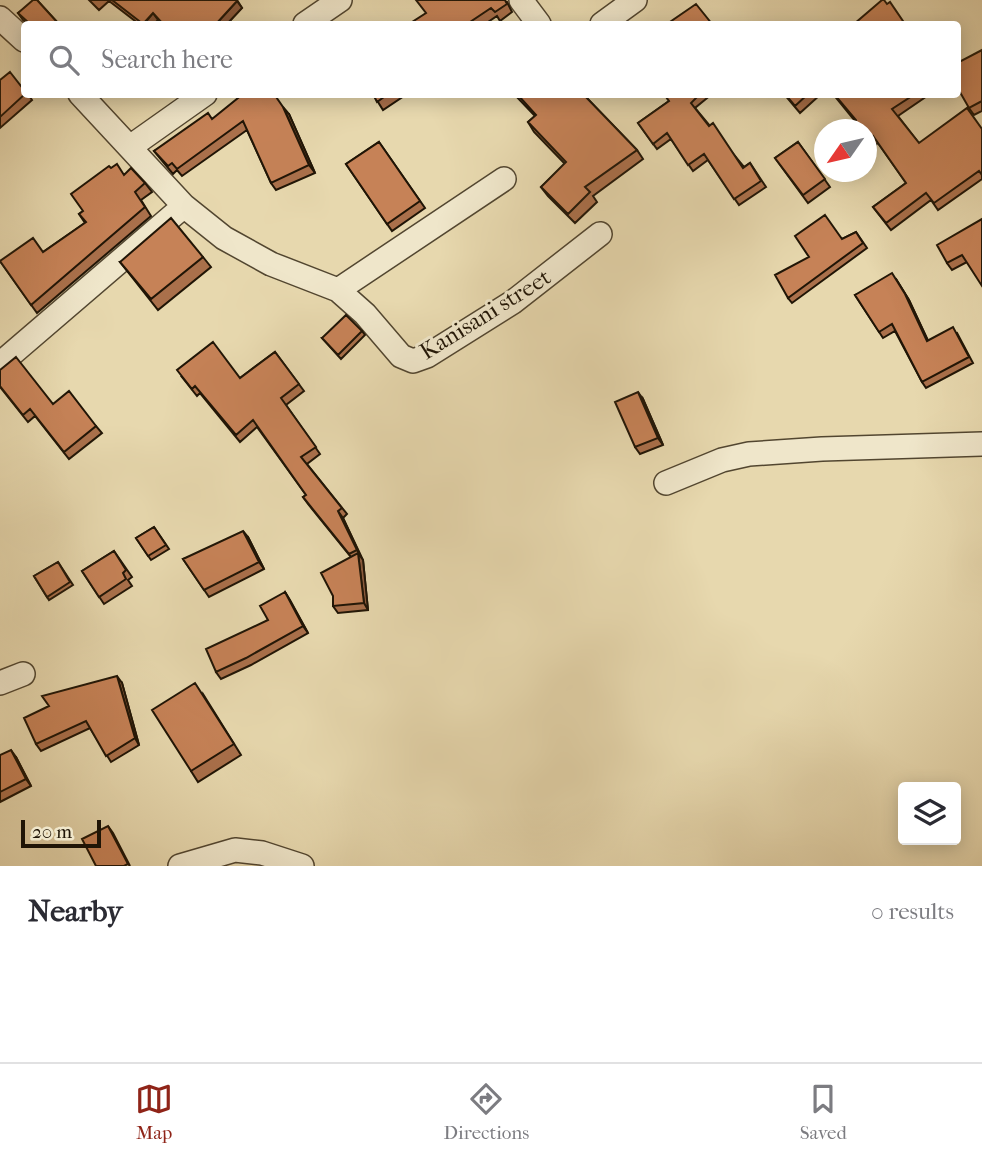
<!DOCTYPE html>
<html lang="en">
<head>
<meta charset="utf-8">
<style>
	:root { --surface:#fff; --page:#f7f7f7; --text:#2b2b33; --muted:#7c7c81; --line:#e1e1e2; --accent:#8f2418 }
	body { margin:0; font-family:"IM FELL French Canon",serif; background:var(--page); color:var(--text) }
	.controls { position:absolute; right:21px; bottom:21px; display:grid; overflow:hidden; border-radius:7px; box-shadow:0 4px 18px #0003 }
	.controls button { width:63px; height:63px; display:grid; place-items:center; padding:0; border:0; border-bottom:2px solid var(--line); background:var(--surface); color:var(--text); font:35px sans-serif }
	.compass { position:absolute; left:814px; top:119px; width:63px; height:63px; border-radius:50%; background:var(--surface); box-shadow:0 4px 18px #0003; rotate:236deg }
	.scale { position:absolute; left:21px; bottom:18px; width:80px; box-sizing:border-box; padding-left:7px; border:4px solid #201506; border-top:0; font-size:19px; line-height:24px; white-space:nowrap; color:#201506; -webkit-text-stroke:5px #efe6ca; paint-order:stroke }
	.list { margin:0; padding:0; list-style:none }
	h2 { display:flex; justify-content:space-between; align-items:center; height:91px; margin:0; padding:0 28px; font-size:30px }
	h2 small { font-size:23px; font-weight:400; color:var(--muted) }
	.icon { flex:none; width:38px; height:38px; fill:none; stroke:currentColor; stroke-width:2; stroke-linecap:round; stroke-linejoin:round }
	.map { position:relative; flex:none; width:982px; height:866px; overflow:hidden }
	.search { position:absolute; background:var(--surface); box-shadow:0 4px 18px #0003; left:21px; right:21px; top:21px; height:77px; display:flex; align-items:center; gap:18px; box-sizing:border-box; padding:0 24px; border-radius:7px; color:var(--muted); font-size:26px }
	.sheet { height:196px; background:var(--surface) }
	nav { display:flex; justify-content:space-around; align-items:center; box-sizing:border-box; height:98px; border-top:2px solid var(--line); background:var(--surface); font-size:19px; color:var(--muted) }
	nav a { display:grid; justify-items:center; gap:4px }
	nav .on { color:var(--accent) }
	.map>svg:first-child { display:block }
</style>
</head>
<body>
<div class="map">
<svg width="982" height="866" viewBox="0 0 982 866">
	<rect width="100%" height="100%" fill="#e7d8ae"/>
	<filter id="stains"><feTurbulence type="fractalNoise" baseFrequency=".00286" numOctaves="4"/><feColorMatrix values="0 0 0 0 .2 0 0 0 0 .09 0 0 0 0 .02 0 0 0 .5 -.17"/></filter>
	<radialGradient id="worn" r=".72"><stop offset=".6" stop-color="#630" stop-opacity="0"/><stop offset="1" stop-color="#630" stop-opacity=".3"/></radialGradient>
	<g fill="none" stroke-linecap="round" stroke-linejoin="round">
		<g stroke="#524630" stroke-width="26">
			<path id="street" d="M521,0L539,24
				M0,18L24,40
				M305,24L340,0
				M602,24L635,0
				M80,94L184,206L224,238L271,264L338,290L365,314L401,356L413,361L427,356L513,302L600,234
				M130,147L205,94
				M338,290L504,179
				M0,364L184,206
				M666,483L722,460L749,454L822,449L982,444
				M0,683L23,674
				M180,866L235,850L262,853L302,866"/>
		</g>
		<use href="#street" stroke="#efe6ca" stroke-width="23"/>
	</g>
	<path fill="#aa704b" stroke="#201506" stroke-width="2" d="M37,0L59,24H28L23,20L18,13Z
		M89,0H237L242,8L227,24H162L158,20L154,24H139L109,1L99,10Z
		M507,2L512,12L500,21L497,16L485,24H409Z
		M982,50V111L974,115L969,108Z
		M0,80L24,94H28L32,100L0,128Z
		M373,94H407L383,110Z
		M514,94H583L637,150L643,159L593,196L597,202L575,223L548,196L541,187L565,164L534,132L528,122L535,116Z
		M664,94H712L695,108L744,167L750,163L766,187L739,205L708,160L693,171L671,139L657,149L638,123L669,101Z
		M784,94H821L800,113Z
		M833,94H930L898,116L919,143L982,129V179L938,210L931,200L891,230L873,207L906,183L878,143L870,149L866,145V130L855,121Z
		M289,114L315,173L276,190L271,183L247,130L182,176L177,170L173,174L154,151L212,119Z
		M379,142L425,208L392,231L346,164Z
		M798,142L830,187L808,203L775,158Z
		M111,168L124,175L145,183L152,192L141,200L151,216L37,313L0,261L43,252L85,223L79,214L83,211Z
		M982,219L967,262L952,270L947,263Z
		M856,232L867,248L792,303L788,298L842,239Z
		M203,257L211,267L158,310L120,262Z
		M896,279L909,300L928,341L957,333L973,363L926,388L922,382L895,331L883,338L855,295Z
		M362,331L365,335L341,359L322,338Z
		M275,352L304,391L286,405L320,454L307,464L347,514L343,518L363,560L368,610L338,613L333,606L351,557L308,504L303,497L306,495L257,427L240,442L200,393L197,396L182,377L240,378Z
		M0,370L53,404L96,426L102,433L69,459L35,416L28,422L0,387Z
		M643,399L663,445L640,454L635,447Z
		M154,527L169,549L151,560L136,538Z
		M248,537L264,569L209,597L183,559Z
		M114,551L132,577L128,580L132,586L104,604L82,571Z
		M58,562L73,585L49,600L34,576Z
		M285,592L308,633L251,665L221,679L216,672L268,620Z
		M122,683L139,745L111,762L90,728L41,751L36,744Z
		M203,694L241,755L198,782L191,771Z
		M0,755L16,757L31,786L0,802Z"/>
	<path fill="#8b5b3d" stroke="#201506" stroke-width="2" d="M237,1L242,8L227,24H216Z
		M153,13L158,20L154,24H144Z
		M283,107L289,114L315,173L309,165Z
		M896,279L909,300L931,347L927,341Z
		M638,392L643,399L663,445L658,438Z
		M338,511L343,518L361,557L357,550Z
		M243,531L248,537L264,569L259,562Z
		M358,553L363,560L368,610L364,603Z
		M285,592L290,600L308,633L303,626Z
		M117,676L122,683L139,745L135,738Z
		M11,750L16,757L31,786L26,779Z
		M108,826L113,833L130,866L128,864Z"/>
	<path fill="#c68257" stroke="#201506" stroke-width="2" d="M33,0H37L57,22L54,24H30L18,13Z
		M112,0H236L237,1L216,24H163L153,13L143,24Z
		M416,0H505L507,4L495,12L491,8L467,24H409L426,13Z
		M882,0H884L887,4L890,2L905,24H854Z
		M696,4L712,24H667Z
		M982,50V101L969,108L957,87V63Z
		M10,72L24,90L25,94L0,117V80Z
		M243,94H274L283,107L309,165L271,183L243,121L177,169L172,163L168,166L154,151L208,113L212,119Z
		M373,94H388L377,102Z
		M517,94H583L637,150L585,187L590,192L568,214L541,187L566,162L528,122L536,115Z
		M664,94H700L691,103L709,126L713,123L743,168L750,163L761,181L734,199L704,154L688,165L667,133L653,144L638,123L669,101Z
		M785,94H808L795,106Z
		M834,94H915L892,109L919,143L967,108L982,129V175L979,171L934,203L926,193L886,223L873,207L906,183L873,136L866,141V130H855L851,124L856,120Z
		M379,142L420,201L387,224L346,164Z
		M798,142L825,179L803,195L775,158Z
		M117,164L124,175L131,168L145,183L135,192L145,207L31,305L0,261L33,238L43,252L86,222L79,214L83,211L71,194L109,166L111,168Z
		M825,215L842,239L856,232L863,243L788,298L775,275L809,257L795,236Z
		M171,218L203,257L151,299L120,262Z
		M982,219V286L962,255L947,263L937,245Z
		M892,273L905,294L927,341L953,327L969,357L922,382L892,324L879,332L855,295Z
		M346,315L362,331L338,355L322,338Z
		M213,342L240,378L275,352L299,384L281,398L316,447L301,457L342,508L338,511L357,550L349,554L303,497L306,495L253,420L236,435L195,386L192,389L177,370Z
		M16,357L53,404L69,391L96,426L64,452L30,409L23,415L0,386V370Z
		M638,392L658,438L635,447L615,402Z
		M154,527L166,545L148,556L136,538Z
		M243,531L259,562L204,590L183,559Z
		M114,551L126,570L123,573L126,579L99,597L82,571Z
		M358,553L364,603L333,606V596L321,573Z
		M58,562L70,582L47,597L34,576Z
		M285,592L303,626L246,658L216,672L206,649L268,620L260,606Z
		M117,676L135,738L106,756L86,721L36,744L24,718L49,706L42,696Z
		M195,683L234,744L191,771L152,710Z
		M11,750L26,779L0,792V755Z
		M108,826L128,864L124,866H96L82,839Z"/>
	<g text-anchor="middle" stroke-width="6" stroke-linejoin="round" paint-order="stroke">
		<g font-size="23" fill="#201506" stroke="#efe6ca">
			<text transform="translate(485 314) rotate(-32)" y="8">Kanisani street</text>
		</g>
	</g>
	<rect width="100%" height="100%" filter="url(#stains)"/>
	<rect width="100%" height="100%" fill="url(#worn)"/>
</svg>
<div class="controls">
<button><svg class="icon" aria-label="layers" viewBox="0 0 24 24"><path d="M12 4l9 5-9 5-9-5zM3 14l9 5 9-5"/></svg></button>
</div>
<svg class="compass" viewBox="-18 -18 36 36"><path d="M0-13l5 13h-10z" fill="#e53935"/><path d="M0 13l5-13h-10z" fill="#7c7c81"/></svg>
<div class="scale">20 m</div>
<div class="search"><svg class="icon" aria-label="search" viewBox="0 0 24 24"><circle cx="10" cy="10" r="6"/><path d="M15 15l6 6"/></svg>Search here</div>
</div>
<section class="sheet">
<h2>Nearby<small>0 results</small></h2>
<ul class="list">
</ul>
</section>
<nav>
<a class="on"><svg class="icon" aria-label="map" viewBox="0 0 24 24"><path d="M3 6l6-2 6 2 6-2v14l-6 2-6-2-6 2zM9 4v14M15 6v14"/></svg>Map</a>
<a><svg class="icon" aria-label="directions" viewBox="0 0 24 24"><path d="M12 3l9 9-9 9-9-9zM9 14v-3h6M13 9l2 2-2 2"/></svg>Directions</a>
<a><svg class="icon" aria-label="saved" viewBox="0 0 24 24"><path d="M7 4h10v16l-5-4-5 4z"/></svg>Saved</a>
</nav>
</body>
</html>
